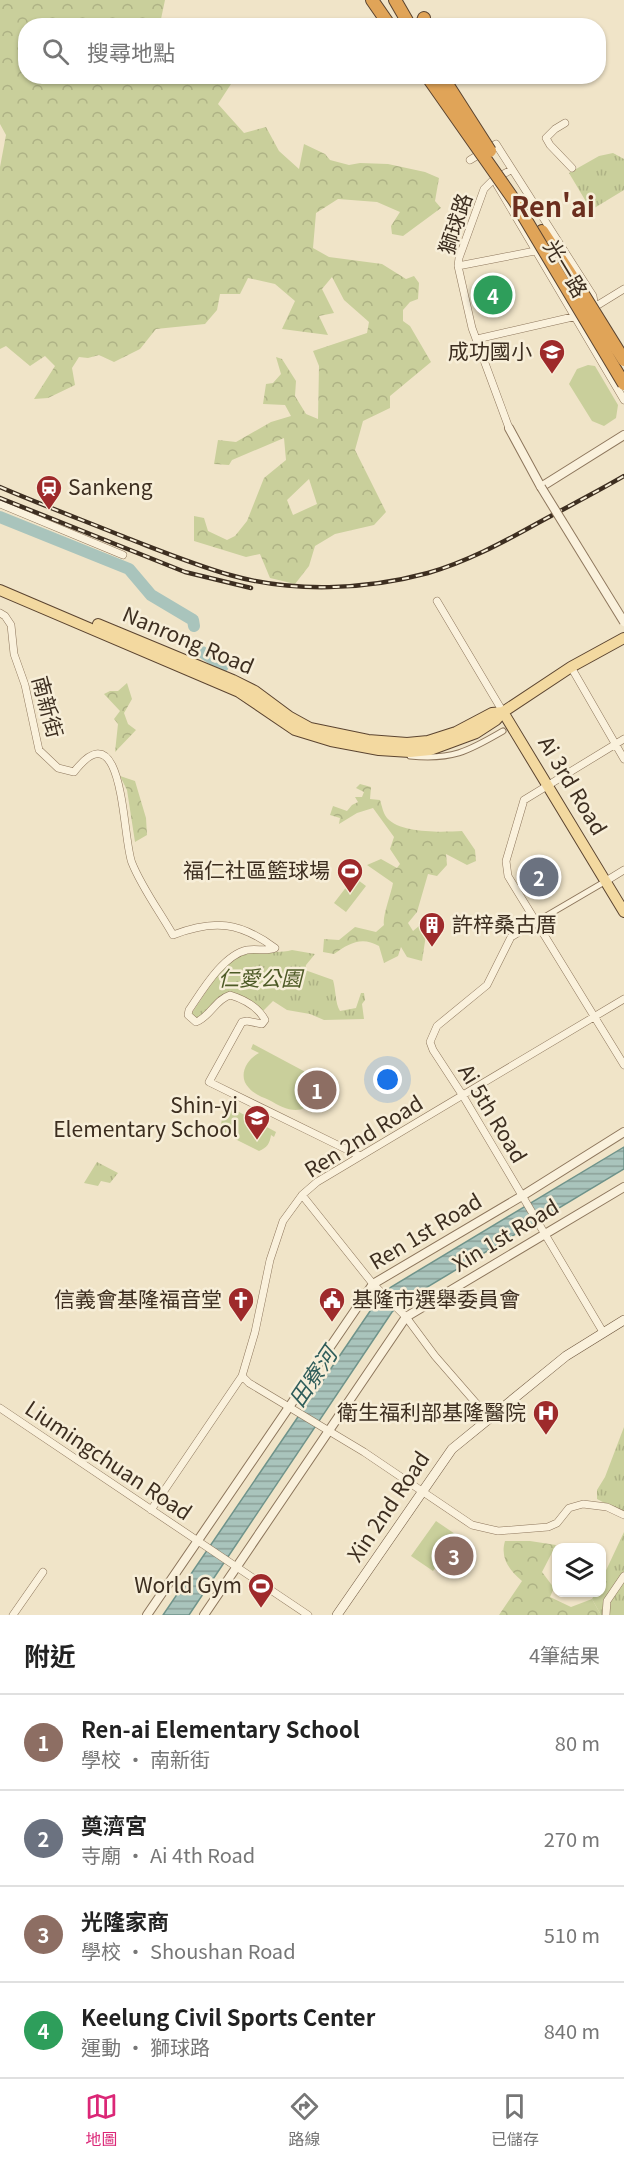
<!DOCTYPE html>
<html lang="zh-TW">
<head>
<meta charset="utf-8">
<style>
	:root { --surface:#fff; --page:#f6f6f6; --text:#222; --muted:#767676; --line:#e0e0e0; --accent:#db2777 }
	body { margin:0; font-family:Georgia,"Noto Sans TC",serif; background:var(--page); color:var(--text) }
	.controls { position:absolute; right:18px; bottom:18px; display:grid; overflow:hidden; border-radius:12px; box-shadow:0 2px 4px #0004 }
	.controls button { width:54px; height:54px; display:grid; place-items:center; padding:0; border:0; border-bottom:2px solid var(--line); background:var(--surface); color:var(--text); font:30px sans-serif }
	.you { position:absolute; left:388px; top:1080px; width:21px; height:21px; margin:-15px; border:4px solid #fff; border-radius:50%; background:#1a73e8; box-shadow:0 0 0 9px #1a73e833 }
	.badge { display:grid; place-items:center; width:39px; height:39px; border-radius:50%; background:var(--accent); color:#fff; font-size:20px; font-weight:700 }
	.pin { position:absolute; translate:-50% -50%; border:3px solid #fff; box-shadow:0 2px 6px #0006 }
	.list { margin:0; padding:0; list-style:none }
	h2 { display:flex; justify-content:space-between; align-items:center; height:78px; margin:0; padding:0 24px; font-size:26px }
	h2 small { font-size:20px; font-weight:400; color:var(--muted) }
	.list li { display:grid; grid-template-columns:39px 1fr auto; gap:18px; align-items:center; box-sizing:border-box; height:96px; padding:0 24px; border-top:2px solid var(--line) }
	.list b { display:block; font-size:22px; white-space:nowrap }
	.list p { margin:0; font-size:20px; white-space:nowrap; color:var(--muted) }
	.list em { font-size:20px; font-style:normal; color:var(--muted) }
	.icon { flex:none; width:33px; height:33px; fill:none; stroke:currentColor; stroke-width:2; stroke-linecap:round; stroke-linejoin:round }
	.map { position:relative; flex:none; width:624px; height:1615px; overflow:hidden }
	.search { position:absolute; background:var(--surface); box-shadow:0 2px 4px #0004; left:18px; right:18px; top:18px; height:66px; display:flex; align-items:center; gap:15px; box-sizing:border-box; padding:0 21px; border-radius:24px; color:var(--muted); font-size:22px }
	.sheet { height:462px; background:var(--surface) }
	nav { display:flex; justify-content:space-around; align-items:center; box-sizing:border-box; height:84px; border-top:2px solid var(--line); background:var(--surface); font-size:16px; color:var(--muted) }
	nav a { display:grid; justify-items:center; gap:3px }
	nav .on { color:var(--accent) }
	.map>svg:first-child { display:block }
</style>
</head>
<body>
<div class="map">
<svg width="624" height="1615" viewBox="0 0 624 1615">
	<defs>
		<pattern id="forest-crowns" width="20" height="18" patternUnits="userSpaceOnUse" patternTransform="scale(1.5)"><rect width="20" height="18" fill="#c9cf9b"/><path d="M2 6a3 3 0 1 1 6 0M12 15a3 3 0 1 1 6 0" fill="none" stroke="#aeb285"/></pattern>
		<pattern id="park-tufts" width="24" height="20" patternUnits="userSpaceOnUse" patternTransform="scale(1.5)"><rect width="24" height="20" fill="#c9cf9b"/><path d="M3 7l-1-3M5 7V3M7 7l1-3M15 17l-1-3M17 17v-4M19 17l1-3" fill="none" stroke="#aeb285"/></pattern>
		<pattern id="water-rules" width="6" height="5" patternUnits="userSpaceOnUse" patternTransform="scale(1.5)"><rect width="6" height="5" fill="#a9c4bc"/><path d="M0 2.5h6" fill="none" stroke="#8ba098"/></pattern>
	</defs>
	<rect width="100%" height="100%" fill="#f0e4c8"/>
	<path fill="#c9cf9b" d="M588,365L595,366L618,405L616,418L604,426L592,421L569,384L577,369Z
		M354,877L366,886L346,912L334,903Z
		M253,1044L313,1076C319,1084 319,1090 314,1098C302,1118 285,1109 269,1100C262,1097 254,1094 249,1088C237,1076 247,1059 259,1053L251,1049Z
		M228,1106L276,1132L274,1137L271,1135C270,1143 267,1148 259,1151L223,1133L220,1129L223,1114Z
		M436,1521L458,1536L433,1571L411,1556Z"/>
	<path fill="url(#forest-crowns)" fill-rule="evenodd" d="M0,0H165L161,19L169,25L26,26V76L268,77L257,81L231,84L218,104L244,133L266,127L279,151L299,169L304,144L325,154L330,160L349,165L360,163L388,164L425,172L439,178L435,201L441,208L403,236L392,234L391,226L400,212L377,202L338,199L316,213L313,248L329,257L382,264L406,279L414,276L419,283L418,299L410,302L403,310V321L410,326L431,362L390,396V408L363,421L355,450L386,512L374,525L335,534L315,546L309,566L295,584L270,578L260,554L246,557L194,541V516L204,518L208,531L227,540L235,536L247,521L264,478L286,460L284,438L232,460L229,465L214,464L218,440L236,442L271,422L291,416L285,405L263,404L266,384L273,383L281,374L276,357L282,359L296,381L295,396L306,414L318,419L319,366L313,351L367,333L369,322L344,300L332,277L322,289L334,313L319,316L328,335L282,329L295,301L275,284L248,278L240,294H220L217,310L205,324L156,329L140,349L114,362L99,355L88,358L79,357L72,368L75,385L48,398L34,399L55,366L45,356L30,366L6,346L0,349V167L6,135L0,124ZM309,479L317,504L293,515L287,500Z
		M127,683L132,699L124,713L128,724L136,730L115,752L118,724L114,719L120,711L104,694L110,691H118Z
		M120,776L135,781L146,818L147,835L135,842L127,790Z
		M360,784L371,787L370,799L380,800C382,806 383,813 387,818C401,834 443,832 462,831L475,850L476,861L467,865L446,854L447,865L437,876L428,874L417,912L408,923L413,931L419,926L426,935L422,961L407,957L401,947L398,956L384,963L379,946C362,936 349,943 334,954L323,952L324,939L339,940L355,927L376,932L384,925C382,917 391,894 393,883L367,865L381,859L397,868L400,864L390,849L394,837L373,808L357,813L339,824L340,818L330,815L333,806L347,811L352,805L358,802L355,797H362L364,792L356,788Z
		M505,1541H530L556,1545L542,1572L554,1588L550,1597L571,1607L592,1599L601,1615H499L522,1581C509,1570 500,1558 505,1541Z"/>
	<path fill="url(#park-tufts)" d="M613,153L624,159V190L591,210L569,173L599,156Z
		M292,950L315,954L306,965L305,970L333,980C336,990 335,1003 340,1011L356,1008L361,993H364L365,1000L362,1004L364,1019L324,1020L310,1014L287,1010L273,1001L263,1011L230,992L196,1019L191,1017L192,1013C206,993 225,957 250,953C264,950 279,954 292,950Z
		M97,1162L118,1173L110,1183L101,1181L98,1186L84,1183Z
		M624,1427V1513L597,1499V1490L605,1477Z
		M624,1532V1615H601L592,1599L595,1593L602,1592V1579Z"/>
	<path fill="url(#water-rules)" stroke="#6f938a" stroke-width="1.5" d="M624,1147V1169L404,1301L392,1312L189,1615H163L379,1298L391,1287Z"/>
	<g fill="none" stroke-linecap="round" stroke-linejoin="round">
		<path stroke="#a9c4bc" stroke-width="12" d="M0,517L129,569L151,595L193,620L194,626
			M202,652L223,666"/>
		<g stroke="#8d765c" stroke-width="7">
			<path id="pedestrian" d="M410,756C452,760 467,752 503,731
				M536,922L606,881"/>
		</g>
		<g stroke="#8d765c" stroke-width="8">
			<path id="minor" d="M565,123L555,129L546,138L550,145L572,168
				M470,160L496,144L593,296L595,308
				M497,185L624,400
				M458,266L535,251
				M593,308L624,289
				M477,339L577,316
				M509,428L472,328L458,266L459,258L484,189L494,179L511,170
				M0,504L123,555
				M437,601L503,712
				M0,613L5,616L11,625L14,654L25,685L39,750L58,768L74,772C125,706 122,839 132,863C142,888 160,912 173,935C214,919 240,922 275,948C266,952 257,948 247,950C223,955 202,991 189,1010L188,1015L196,1022C210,1017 215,1000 230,995C243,999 258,1007 265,1020L262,1024L247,1021L242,1022L209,1082L360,1156
				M571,667L624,759
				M624,739L524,800L506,861L508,876L624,1065
				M606,881L624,870
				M536,922L511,937L487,985L437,1026L430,1042L433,1050L463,1096L603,1332
				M302,1195L373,1284L406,1317L435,1356L489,1418
				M242,1376L249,1383L364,1452L472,1525L498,1531L548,1527L557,1523L569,1508L583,1504L607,1507L624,1515
				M0,1408L308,1615
				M151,1510L242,1376L255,1332L270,1260L283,1221L302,1195L317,1182L624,999
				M13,1615L43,1572
				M606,1615L607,1601L624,1576"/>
		</g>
		<g stroke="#8d765c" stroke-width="10">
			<path id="tertiary" d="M509,428L541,487L624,435
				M147,1615L373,1284L522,1196L624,1132
				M204,1615L406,1317L624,1187"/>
		</g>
		<g stroke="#6f573f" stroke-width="10">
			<path id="secondary" d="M337,1615L452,1449L566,1356L624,1320"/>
		</g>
		<g stroke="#5b4430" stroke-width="12">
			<path id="primary" d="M0,590L239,692L295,730L331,741L379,750L410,752L430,750L476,733L496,720L503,712L571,667L624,638
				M98,624L233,680L255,691L290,717L310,728L368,740L407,743L428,741L456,732L492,713L503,712
				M503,712L624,912"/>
		</g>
		<g stroke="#5b4430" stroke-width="14">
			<path id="motorway" d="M372,0L390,26
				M395,0L410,26
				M421,26L424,18
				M542,231L578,286"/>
		</g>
		<use href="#pedestrian" stroke="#faf1dc" stroke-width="5"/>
		<use href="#minor" stroke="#faf1dc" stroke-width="7"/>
		<use href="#tertiary" stroke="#faf1dc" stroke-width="8"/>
		<use href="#secondary" stroke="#faf1dc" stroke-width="9"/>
		<use href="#primary" stroke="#f3d9a0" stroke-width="10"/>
		<use href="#motorway" stroke="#e0a458" stroke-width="12"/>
		<g stroke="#3d2e20" stroke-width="4.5">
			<path id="rail" d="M0,487C42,505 85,521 127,538C161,551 195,565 230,575C293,593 365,590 428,573C466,562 502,543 536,524C565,508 595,493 624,476
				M0,498L185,572L251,588"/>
		</g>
		<use href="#rail" stroke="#f7eed8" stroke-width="2" stroke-dasharray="7" stroke-linecap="butt"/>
		<g stroke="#8d765c" stroke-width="10" stroke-linecap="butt">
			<path id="tertiary-bridge" d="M541,487L624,622"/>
		</g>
		<g stroke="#5b4430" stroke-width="14" stroke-linecap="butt">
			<path id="motorway-bridge" d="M427,76L514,200L624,384
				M442,76L490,151
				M578,286L624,360"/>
		</g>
		<use href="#tertiary-bridge" stroke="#faf1dc" stroke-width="8"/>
		<use href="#motorway-bridge" stroke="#e0a458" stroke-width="12"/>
	</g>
	<defs>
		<g id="school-pin" transform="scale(1.35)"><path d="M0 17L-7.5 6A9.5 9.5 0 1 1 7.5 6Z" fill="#9e2a2b" stroke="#f7eed8"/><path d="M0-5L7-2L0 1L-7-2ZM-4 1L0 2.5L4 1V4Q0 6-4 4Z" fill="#fff"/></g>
		<g id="station-pin" transform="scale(1.35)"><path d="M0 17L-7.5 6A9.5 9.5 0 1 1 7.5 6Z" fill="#9e2a2b" stroke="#f7eed8"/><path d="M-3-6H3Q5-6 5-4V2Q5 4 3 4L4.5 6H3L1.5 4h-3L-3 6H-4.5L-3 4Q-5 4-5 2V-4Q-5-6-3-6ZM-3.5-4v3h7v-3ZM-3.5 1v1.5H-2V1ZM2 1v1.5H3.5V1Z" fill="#fff"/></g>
		<g id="stadium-pin" transform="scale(1.35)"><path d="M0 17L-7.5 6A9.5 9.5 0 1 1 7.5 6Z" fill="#9e2a2b" stroke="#f7eed8"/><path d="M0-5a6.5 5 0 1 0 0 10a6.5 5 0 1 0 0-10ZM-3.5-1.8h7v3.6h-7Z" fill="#fff"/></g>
		<g id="building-pin" transform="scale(1.35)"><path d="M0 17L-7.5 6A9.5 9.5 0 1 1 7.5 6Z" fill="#9e2a2b" stroke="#f7eed8"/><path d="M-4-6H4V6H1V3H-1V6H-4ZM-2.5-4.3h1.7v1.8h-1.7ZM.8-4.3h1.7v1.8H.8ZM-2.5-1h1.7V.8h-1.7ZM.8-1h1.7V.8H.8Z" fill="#fff"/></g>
		<g id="church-pin" transform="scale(1.35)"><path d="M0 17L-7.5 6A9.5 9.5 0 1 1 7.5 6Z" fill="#9e2a2b" stroke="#f7eed8"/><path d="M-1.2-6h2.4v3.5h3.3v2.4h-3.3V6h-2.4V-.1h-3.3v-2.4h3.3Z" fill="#fff"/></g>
		<g id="civic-pin" transform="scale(1.35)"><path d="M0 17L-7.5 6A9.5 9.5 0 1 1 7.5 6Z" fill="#9e2a2b" stroke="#f7eed8"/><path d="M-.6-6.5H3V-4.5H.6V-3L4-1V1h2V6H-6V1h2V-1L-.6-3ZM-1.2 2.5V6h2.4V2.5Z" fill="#fff"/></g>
		<g id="hospital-pin" transform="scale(1.35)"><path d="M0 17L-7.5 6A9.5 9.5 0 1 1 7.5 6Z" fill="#9e2a2b" stroke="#f7eed8"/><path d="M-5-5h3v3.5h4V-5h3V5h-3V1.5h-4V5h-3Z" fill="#fff"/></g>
	</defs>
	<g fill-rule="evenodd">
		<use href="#school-pin" x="552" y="352"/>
		<use href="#station-pin" x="49" y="488"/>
		<use href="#stadium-pin" x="350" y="871"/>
		<use href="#building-pin" x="432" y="925"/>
		<use href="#school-pin" x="257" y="1118"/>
		<use href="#church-pin" x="241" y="1300"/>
		<use href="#civic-pin" x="332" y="1300"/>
		<use href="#hospital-pin" x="546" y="1413"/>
		<use href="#stadium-pin" x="261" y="1586"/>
	</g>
	<g text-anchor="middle" stroke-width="5" stroke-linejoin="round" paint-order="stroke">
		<g font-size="21" fill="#3d2e20" stroke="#f7eed8">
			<text transform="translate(456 224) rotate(-72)" y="7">獅球路</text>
			<text transform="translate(565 269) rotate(59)" y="7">光一路</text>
			<text transform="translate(188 641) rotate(23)" y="7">Nanrong Road</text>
			<text transform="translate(47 707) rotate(75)" y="7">南新街</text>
			<text transform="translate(572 786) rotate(59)" y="7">Ai 3rd Road</text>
			<text transform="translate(492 1114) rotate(59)" y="7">Ai 5th Road</text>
			<text transform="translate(364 1137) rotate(-32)" y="7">Ren 2nd Road</text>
			<text transform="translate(426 1232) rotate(-31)" y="7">Ren 1st Road</text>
			<text transform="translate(506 1236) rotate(-31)" y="7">Xin 1st Road</text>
			<text transform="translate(108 1461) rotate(34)" y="7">Liumingchuan Road</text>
			<text transform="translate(389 1507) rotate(-56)" y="7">Xin 2nd Road</text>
		</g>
		<g font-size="21" fill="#3d2e20" stroke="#f7eed8" text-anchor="end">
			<text x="532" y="359">成功國小</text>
			<text x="68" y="495" text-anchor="start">Sankeng</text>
			<text x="330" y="878">福仁社區籃球場</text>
			<text x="452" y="932" text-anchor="start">許梓桑古厝</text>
			<text x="238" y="1113">Shin-yi<tspan x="238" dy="24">Elementary School</tspan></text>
			<text x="222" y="1307">信義會基隆福音堂</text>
			<text x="352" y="1307" text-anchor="start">基隆市選舉委員會</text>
			<text x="526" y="1420">衛生福利部基隆醫院</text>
			<text x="242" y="1593">World Gym</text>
		</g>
		<g font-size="21" font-style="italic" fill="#4d5a26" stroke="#f7eed8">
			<text x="260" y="986">仁愛公園</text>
		</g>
		<g font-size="22" font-style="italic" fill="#2f5d5a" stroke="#f7eed8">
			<text transform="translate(313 1377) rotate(-56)" y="8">田寮河</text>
		</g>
		<g font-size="27" font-weight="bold" fill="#6b2e1e" stroke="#f7eed8">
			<text x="553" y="217">Ren'ai</text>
		</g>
	</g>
</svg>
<div class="controls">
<button><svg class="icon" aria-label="layers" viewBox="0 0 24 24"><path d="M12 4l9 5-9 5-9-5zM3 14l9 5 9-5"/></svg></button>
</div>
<div class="you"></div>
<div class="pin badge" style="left:317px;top:1090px;background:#8d6e63">1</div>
<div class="pin badge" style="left:539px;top:877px;background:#6b7280">2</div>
<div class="pin badge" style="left:454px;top:1556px;background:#8d6e63">3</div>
<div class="pin badge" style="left:493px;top:295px;background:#2e9e5b">4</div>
<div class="search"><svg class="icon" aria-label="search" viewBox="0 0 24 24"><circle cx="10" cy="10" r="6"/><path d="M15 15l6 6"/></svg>搜尋地點</div>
</div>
<section class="sheet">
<h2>附近<small>4筆結果</small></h2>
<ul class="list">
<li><span class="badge" style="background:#8d6e63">1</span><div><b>Ren-ai Elementary School</b><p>學校 · 南新街</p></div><em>80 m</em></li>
<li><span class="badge" style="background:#6b7280">2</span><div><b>奠濟宮</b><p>寺廟 · Ai 4th Road</p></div><em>270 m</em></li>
<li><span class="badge" style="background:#8d6e63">3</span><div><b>光隆家商</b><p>學校 · Shoushan Road</p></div><em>510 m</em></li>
<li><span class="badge" style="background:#2e9e5b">4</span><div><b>Keelung Civil Sports Center</b><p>運動 · 獅球路</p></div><em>840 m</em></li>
</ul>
</section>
<nav>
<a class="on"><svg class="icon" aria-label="map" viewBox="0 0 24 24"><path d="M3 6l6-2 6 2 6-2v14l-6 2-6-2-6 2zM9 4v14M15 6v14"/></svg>地圖</a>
<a><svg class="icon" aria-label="directions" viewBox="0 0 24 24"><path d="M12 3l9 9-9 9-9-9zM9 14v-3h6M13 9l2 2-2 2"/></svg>路線</a>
<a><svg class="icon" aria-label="saved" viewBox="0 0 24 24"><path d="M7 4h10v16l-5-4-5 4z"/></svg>已儲存</a>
</nav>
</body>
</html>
